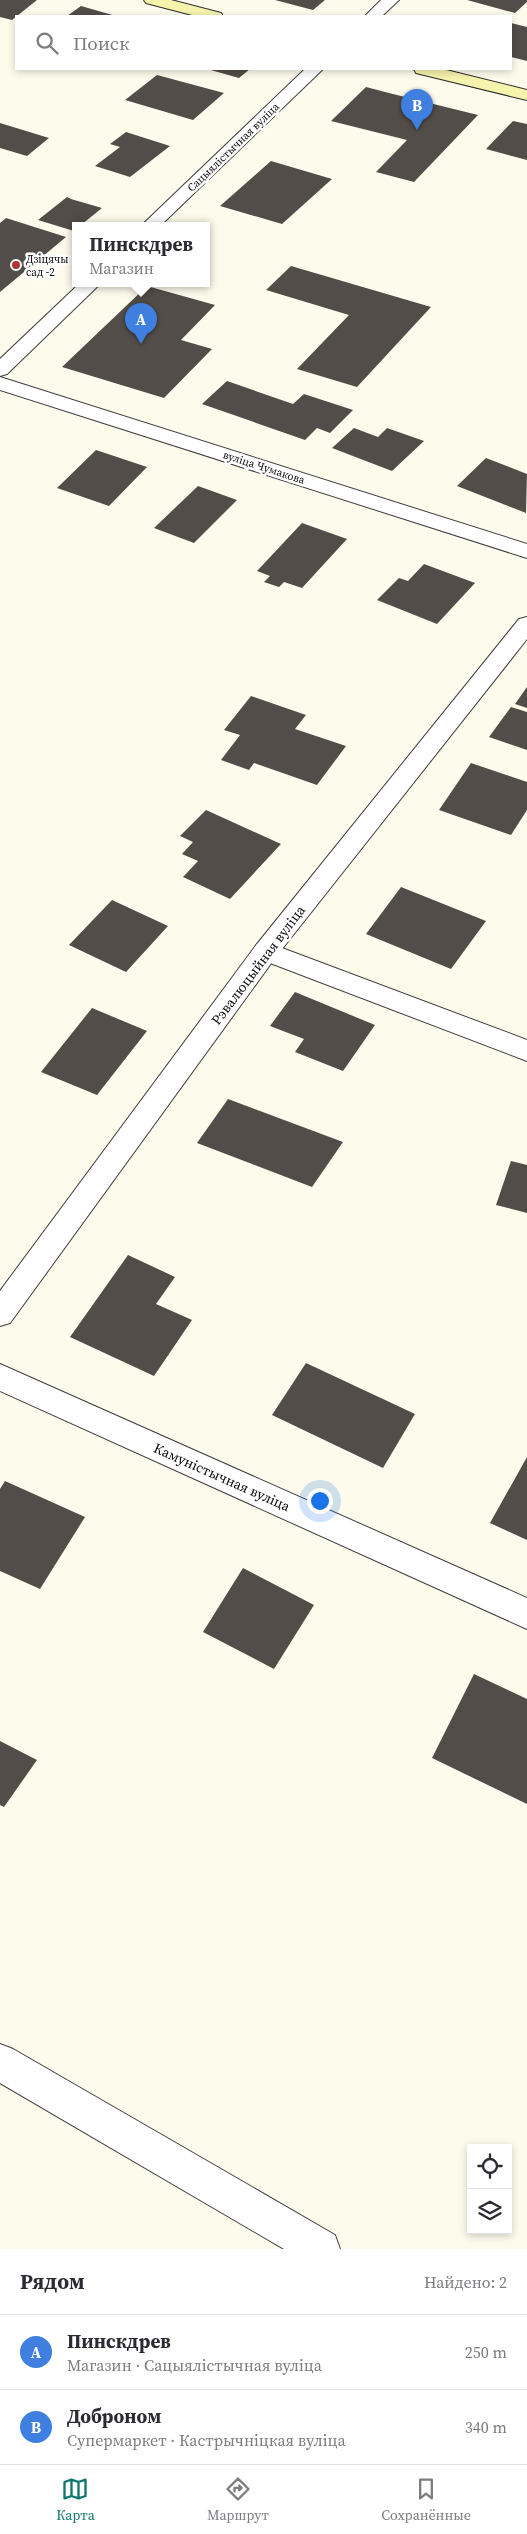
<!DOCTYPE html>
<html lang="ru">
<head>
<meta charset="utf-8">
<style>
	:root { --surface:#fff; --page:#f7f7f7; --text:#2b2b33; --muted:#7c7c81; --line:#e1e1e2; --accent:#0f766e }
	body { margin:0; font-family:"Source Serif 4",serif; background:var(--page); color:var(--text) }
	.controls { position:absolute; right:15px; bottom:15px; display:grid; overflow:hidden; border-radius:0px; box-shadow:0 2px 8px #0003 }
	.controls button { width:45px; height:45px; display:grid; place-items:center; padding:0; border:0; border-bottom:1px solid var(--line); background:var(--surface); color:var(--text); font:25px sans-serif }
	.you { position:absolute; left:319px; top:1500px; width:18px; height:18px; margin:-12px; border:4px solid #fff; border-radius:50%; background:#1a73e8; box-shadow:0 0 0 8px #1a73e833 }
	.badge { display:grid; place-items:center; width:32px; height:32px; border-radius:50%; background:var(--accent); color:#fff; font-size:16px; font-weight:700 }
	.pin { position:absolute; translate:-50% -41px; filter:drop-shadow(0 1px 2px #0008) }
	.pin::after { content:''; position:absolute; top:26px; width:18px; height:15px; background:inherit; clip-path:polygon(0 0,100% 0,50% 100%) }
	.popup { position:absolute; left:72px; top:222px; width:138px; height:65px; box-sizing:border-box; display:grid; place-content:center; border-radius:0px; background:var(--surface); filter:drop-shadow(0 1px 4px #0005); font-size:16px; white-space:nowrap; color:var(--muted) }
	.popup b { font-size:19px; color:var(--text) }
	.popup::after { content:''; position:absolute; left:50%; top:100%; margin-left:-10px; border:10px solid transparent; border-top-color:var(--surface) }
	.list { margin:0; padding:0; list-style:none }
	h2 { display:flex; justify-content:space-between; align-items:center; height:65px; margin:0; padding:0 20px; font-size:21px }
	h2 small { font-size:16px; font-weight:400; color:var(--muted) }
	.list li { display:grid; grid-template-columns:32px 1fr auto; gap:15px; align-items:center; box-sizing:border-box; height:75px; padding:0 20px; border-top:1px solid var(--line) }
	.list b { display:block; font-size:19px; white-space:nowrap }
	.list p { margin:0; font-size:16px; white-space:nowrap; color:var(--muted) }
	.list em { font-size:16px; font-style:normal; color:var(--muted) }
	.icon { flex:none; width:28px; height:28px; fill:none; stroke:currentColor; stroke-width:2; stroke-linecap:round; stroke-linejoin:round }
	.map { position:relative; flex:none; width:527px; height:2249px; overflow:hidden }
	.search { position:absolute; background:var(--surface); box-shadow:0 2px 8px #0003; left:15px; right:15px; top:15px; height:55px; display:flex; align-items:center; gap:12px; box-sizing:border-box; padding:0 18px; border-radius:0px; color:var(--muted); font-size:19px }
	.sheet { height:215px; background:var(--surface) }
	nav { display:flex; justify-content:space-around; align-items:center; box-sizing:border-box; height:70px; border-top:1px solid var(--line); background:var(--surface); font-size:14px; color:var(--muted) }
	nav a { display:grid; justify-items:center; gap:2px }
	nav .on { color:var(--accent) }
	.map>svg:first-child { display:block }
</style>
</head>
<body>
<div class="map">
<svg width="527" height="2249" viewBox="0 0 527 2249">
	<rect width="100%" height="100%" fill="#fdfbec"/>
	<path fill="#534d49" d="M0,0H37L12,20L0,17Z
		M275,0H325L313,10Z
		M467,0H527V2L515,13Z
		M81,6L116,16H67Z
		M511,23L527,27V61L511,57Z
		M207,69H250L239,78Z
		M157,75L224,93L193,120L125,100Z
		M366,87L389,93L478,115L414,182L376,172L407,140L331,121Z
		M513,121L527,124V160L486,149Z
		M0,123L49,138L27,156L0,148Z
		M126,132L170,146L130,177L95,166L120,147L110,144Z
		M271,161L332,179L282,224L220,206Z
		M67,197L71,199L102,208L81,225H76L74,231L38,220Z
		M6,218L66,237L0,292V223Z
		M291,266L431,307L357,387L297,369L349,315L266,290Z
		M147,286L215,305L181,340L212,349L164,398L62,367Z
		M227,381L293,404L304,394L353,410L330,433L317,428L305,440L202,404Z
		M354,428L378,437L387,428L424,441L392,471L332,448Z
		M96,450L147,467L109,506L57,488Z
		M486,458L527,474L526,513L457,486Z
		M198,486L237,500L194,543L154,528Z
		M302,523L347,539L302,588L284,582L279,587L264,582L270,576L257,571Z
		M424,564L475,583L437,624L377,600L399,578L408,581Z
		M527,687V708L515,704Z
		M251,696L306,715L295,729L346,746L317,785L254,763L249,770L221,760L240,735L224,730Z
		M511,707L527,712V750L489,737Z
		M471,763L527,782V810L511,835L439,810Z
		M206,810L281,844L230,899L183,877L198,861L182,854L193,842L180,836Z
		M401,887L486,921L451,969L366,934Z
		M112,900L168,926L126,972L69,945Z
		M295,992L375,1025L343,1071L295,1052L304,1039L270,1026Z
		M92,1008L147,1031L97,1095L41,1072Z
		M228,1099L343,1142L312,1187L197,1143Z
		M511,1161L527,1165V1213L496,1205Z
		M128,1255L175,1277L156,1304L192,1320L154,1376L70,1337Z
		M306,1363L415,1414L383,1468L272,1415Z
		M527,1457V1540L490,1523Z
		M5,1481L85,1517L40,1589L0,1571V1489Z
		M243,1568L314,1605L274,1669L203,1632Z
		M474,1674L527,1699V1804L432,1758Z
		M0,1741L37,1760L4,1807L0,1805Z"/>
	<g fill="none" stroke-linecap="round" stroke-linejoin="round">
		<g stroke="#3e3e3e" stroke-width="2">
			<path id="lane" d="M266,942L527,1040V1061L257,958L253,951L257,944Z
				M0,2044L13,2049L335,2235L340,2249H284L0,2083Z"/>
		</g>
		<g stroke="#3e3e3e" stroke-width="2">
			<path id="street" d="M381,0H399L382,16H365Z
				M305,69H323L161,225H142Z
				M80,283H101L7,374L0,376V359Z
				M0,377L527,544V558L0,390Z
				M527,617V639L275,958L10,1323L0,1326V1291L257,944L519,619Z
				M0,1364L527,1598V1629L0,1391Z"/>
		</g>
		<g stroke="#2d2d2d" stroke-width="2">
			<path id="secondary" d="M144,0H171L221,13L223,16H196L146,3Z
				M414,69H442L527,90V100L416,73Z"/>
		</g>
		<use href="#lane" fill="#fff" fill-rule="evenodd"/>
		<use href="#street" fill="#fff" fill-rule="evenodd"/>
		<use href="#secondary" fill="#f6f3ad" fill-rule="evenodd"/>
	</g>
	<circle fill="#ac3533" stroke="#fff" stroke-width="2" cx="16" cy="265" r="5"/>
	<g text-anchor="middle" stroke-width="5" stroke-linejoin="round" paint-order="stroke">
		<g font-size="11" fill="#0b0b0b" stroke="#fff">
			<text transform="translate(233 147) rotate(-44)" y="4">Сацыялістычная вуліца</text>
			<text transform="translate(264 467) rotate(18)" y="4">вуліца Чумакова</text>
		</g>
		<g font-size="11" fill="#0b0b0b" stroke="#fff" text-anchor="start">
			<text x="26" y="263">Дзіцячы<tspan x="26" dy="13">сад -2</tspan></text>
		</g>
		<g font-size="14" fill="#0b0b0b" stroke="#fff">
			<text transform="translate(258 965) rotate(-53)" y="5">Рэвалюцыйная вуліца</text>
			<text transform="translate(222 1477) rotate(24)" y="5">Камуністычная вуліца</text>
		</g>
	</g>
</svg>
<div class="controls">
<button><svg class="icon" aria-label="locate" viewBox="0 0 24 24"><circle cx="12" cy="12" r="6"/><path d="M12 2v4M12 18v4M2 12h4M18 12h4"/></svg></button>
<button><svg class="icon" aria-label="layers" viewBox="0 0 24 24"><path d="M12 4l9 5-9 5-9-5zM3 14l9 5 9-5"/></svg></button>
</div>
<div class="you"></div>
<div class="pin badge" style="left:141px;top:344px;background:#3f7fe0">A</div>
<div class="popup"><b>Пинскдрев</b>Магазин</div>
<div class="pin badge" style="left:417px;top:130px;background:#3f7fe0">B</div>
<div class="search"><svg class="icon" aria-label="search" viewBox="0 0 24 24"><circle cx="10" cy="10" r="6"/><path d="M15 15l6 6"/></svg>Поиск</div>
</div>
<section class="sheet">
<h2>Рядом<small>Найдено: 2</small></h2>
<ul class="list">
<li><span class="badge" style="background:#3f7fe0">A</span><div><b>Пинскдрев</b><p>Магазин · Сацыялістычная вуліца</p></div><em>250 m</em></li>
<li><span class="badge" style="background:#3f7fe0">B</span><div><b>Доброном</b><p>Супермаркет · Кастрычніцкая вуліца</p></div><em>340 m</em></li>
</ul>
</section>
<nav>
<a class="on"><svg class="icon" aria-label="map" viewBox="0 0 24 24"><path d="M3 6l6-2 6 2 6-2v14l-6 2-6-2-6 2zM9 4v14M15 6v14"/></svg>Карта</a>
<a><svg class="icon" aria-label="directions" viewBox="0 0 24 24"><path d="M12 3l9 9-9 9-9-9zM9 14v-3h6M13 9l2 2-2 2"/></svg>Маршрут</a>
<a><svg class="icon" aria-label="saved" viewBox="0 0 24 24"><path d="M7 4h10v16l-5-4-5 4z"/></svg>Сохранённые</a>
</nav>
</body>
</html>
